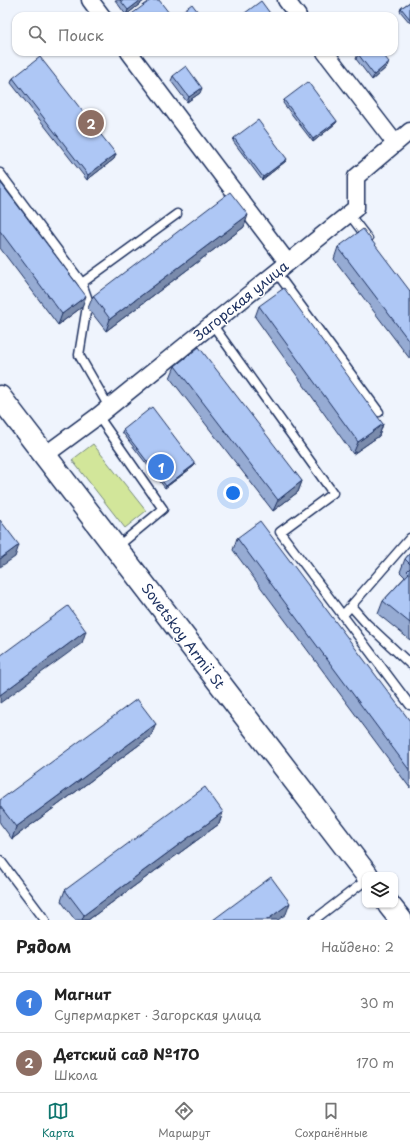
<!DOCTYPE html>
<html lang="ru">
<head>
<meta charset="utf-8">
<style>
	:root { --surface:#fff; --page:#f2f2f2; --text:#222; --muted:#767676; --line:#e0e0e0; --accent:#0f766e }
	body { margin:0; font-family:"Playpen Sans",sans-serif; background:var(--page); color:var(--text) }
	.controls { position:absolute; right:12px; bottom:12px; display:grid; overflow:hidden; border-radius:8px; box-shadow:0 1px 3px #0004 }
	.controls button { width:36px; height:36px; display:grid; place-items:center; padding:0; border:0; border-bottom:1px solid var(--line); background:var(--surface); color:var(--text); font:20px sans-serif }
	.you { position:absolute; left:233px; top:493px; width:14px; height:14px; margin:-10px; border:3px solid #fff; border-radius:50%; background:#1a73e8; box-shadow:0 0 0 6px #1a73e833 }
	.badge { display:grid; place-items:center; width:26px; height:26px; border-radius:50%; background:var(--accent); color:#fff; font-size:13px; font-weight:700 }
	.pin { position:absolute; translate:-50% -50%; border:2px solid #fff; box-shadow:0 1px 4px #0006 }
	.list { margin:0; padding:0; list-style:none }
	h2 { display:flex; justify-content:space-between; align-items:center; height:52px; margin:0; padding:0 16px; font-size:17px }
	h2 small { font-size:13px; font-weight:400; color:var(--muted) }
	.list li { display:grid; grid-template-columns:26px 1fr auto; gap:12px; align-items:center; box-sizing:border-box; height:60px; padding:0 16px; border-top:1px solid var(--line) }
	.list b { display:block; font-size:15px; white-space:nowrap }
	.list p { margin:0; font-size:13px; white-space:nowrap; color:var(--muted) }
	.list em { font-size:13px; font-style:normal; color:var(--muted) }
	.icon { flex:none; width:22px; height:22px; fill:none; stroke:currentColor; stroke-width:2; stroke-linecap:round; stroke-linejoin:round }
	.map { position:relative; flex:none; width:410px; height:920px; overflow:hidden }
	.search { position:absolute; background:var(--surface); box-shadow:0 1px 3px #0004; left:12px; right:12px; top:12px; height:44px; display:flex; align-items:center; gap:10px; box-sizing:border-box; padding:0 14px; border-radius:12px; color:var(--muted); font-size:15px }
	.sheet { height:172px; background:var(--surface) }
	nav { display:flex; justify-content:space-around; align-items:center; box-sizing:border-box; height:56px; border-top:1px solid var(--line); background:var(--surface); font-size:11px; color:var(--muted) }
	nav a { display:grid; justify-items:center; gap:2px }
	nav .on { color:var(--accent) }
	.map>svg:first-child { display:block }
</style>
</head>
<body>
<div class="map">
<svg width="410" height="920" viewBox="0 0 410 920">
	<rect width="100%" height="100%" fill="#eff4fd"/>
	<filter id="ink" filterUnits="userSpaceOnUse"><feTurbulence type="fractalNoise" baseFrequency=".025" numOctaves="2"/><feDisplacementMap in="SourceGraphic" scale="8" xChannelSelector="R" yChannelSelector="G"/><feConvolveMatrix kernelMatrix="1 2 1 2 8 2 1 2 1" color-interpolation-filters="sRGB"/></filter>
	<g filter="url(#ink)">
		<path fill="#d2e69a" stroke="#768a7c" d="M93,444L146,511L125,528L72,460Z"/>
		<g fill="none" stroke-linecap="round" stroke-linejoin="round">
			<g stroke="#1b2f5e" stroke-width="11">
				<path id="service" d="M0,173L82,283
					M349,214L368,239
					M276,272L379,412
					M212,324L333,493L280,532L410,705
					M109,407L79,355L88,300L82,283L177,214
					M98,416L163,509L117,547
					M351,606L366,623L410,664
					M343,615L410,538
					M0,860L45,920
					M314,920L365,881"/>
			</g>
			<g stroke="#1b2f5e" stroke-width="19">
				<path id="minor" d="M90,0L102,16
					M286,0L298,16
					M129,52L288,263
					M325,52L395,143
					M45,455L98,416L356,208V177L410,131"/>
			</g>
			<g stroke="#1b2f5e" stroke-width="25">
				<path id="secondary" d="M0,397L367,875
					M389,905L401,920"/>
			</g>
			<use href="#service" stroke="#fff" stroke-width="8"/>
			<use href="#minor" stroke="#fff" stroke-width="16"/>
			<use href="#secondary" stroke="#fff" stroke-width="22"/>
		</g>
		<path fill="#96abd3" stroke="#1b2f5e" d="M115,0H145L126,15Z
			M410,2V23L400,11L401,8Z
			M358,54L389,62L387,67L372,80L356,59Z
			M173,76L200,93L187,102L171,81Z
			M13,78L116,154L114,159L87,180L11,83Z
			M284,100L337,121L336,123L313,142L283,103Z
			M234,138L286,161L262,180L233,141Z
			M0,182L82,307L58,325L0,248Z
			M244,227L106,331L88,308L93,296Z
			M338,247L410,291V359L334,259Z
			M259,306L383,424L379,436L353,454L255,317Z
			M175,366L302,481L298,492L273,511L170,378Z
			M123,430L195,464L194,466L165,488L122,432Z
			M237,538L410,721V788L233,550Z
			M410,553V640L378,614L383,601L404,578L405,577L400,572L405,559Z
			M151,736L12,839L0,823V800Z
			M223,812L219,824L88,920H75L61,901L65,890Z"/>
		<path fill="#7a8bac" stroke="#1b2f5e" d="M141,0H145L126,15L128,10Z
			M389,62L387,67L372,80L374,75Z
			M202,88L200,93L187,102L189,97Z
			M337,121L336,123L313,142V139Z
			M116,154L114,159L87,180L88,175Z
			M287,159L286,161L262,180L263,177Z
			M248,215L244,227L106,331L110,319Z
			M86,296L82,307L58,325L62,314Z
			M383,424L379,436L353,454L358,442Z
			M195,464L194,466L165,488L166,486Z
			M302,481L298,492L273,511L278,500Z
			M19,545L15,557L0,567V559Z
			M86,631L82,643L0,703V695Z
			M156,724L151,736L12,839L16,827Z
			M223,812L219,824L88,920H82L84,915Z
			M290,903L286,914L278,920H267Z"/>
		<path fill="#aec7f5" stroke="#1b2f5e" d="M120,0H141L128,10Z
			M151,0H159L169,13L165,16H129Z
			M261,1L272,16H241Z
			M410,2V19L401,8Z
			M192,4L201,16H176Z
			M361,52H381L389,62L374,75L358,54Z
			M40,57L116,154L88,175L13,78Z
			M186,66L202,88L189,97L173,76Z
			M308,82L337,121L313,139L284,100Z
			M258,120L287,159L263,177L234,138Z
			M0,182L86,296L62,314L0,231Z
			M230,192L248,215L110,319L93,296Z
			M363,229L410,291V342L338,247Z
			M284,288L383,424L358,442L259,306Z
			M199,347L302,481L278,500L175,366Z
			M152,407L195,464L166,486L123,430Z
			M0,520L19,545L0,559Z
			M260,521L410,721V771L237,538Z
			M410,553V564L405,559Z
			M410,568V623L383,601L409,573L407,571Z
			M68,606L86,631L0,695V656Z
			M137,699L156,724L16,827L0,806V800Z
			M205,787L223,812L84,915L65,890Z
			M271,877L290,903L267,920H213Z"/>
	</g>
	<g text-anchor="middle" stroke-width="3" stroke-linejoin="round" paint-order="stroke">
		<g font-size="14" fill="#1b2f5e" stroke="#fff">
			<text transform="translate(241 301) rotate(-39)" y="5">Загорская улица</text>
			<text transform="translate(183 636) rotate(53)" y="5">Sovetskoy Armii St</text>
		</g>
	</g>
</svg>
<div class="controls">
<button><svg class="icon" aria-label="layers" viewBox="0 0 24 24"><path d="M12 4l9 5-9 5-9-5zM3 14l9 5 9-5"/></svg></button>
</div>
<div class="you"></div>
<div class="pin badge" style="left:161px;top:467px;background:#3f7fe0">1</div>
<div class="pin badge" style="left:91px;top:123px;background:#8d6e63">2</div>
<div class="search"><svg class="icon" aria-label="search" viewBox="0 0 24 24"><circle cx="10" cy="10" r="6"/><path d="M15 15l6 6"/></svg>Поиск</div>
</div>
<section class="sheet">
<h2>Рядом<small>Найдено: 2</small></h2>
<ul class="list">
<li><span class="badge" style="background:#3f7fe0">1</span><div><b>Магнит</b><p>Супермаркет · Загорская улица</p></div><em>30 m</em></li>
<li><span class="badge" style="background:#8d6e63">2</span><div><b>Детский сад №170</b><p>Школа</p></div><em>170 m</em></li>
</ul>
</section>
<nav>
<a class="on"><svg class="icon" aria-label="map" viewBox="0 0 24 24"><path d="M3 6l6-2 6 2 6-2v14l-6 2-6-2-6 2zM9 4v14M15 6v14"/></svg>Карта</a>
<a><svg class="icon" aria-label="directions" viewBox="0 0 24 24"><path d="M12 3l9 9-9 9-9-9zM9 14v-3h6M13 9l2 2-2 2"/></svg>Маршрут</a>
<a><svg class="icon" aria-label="saved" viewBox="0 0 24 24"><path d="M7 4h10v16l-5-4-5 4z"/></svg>Сохранённые</a>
</nav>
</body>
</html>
